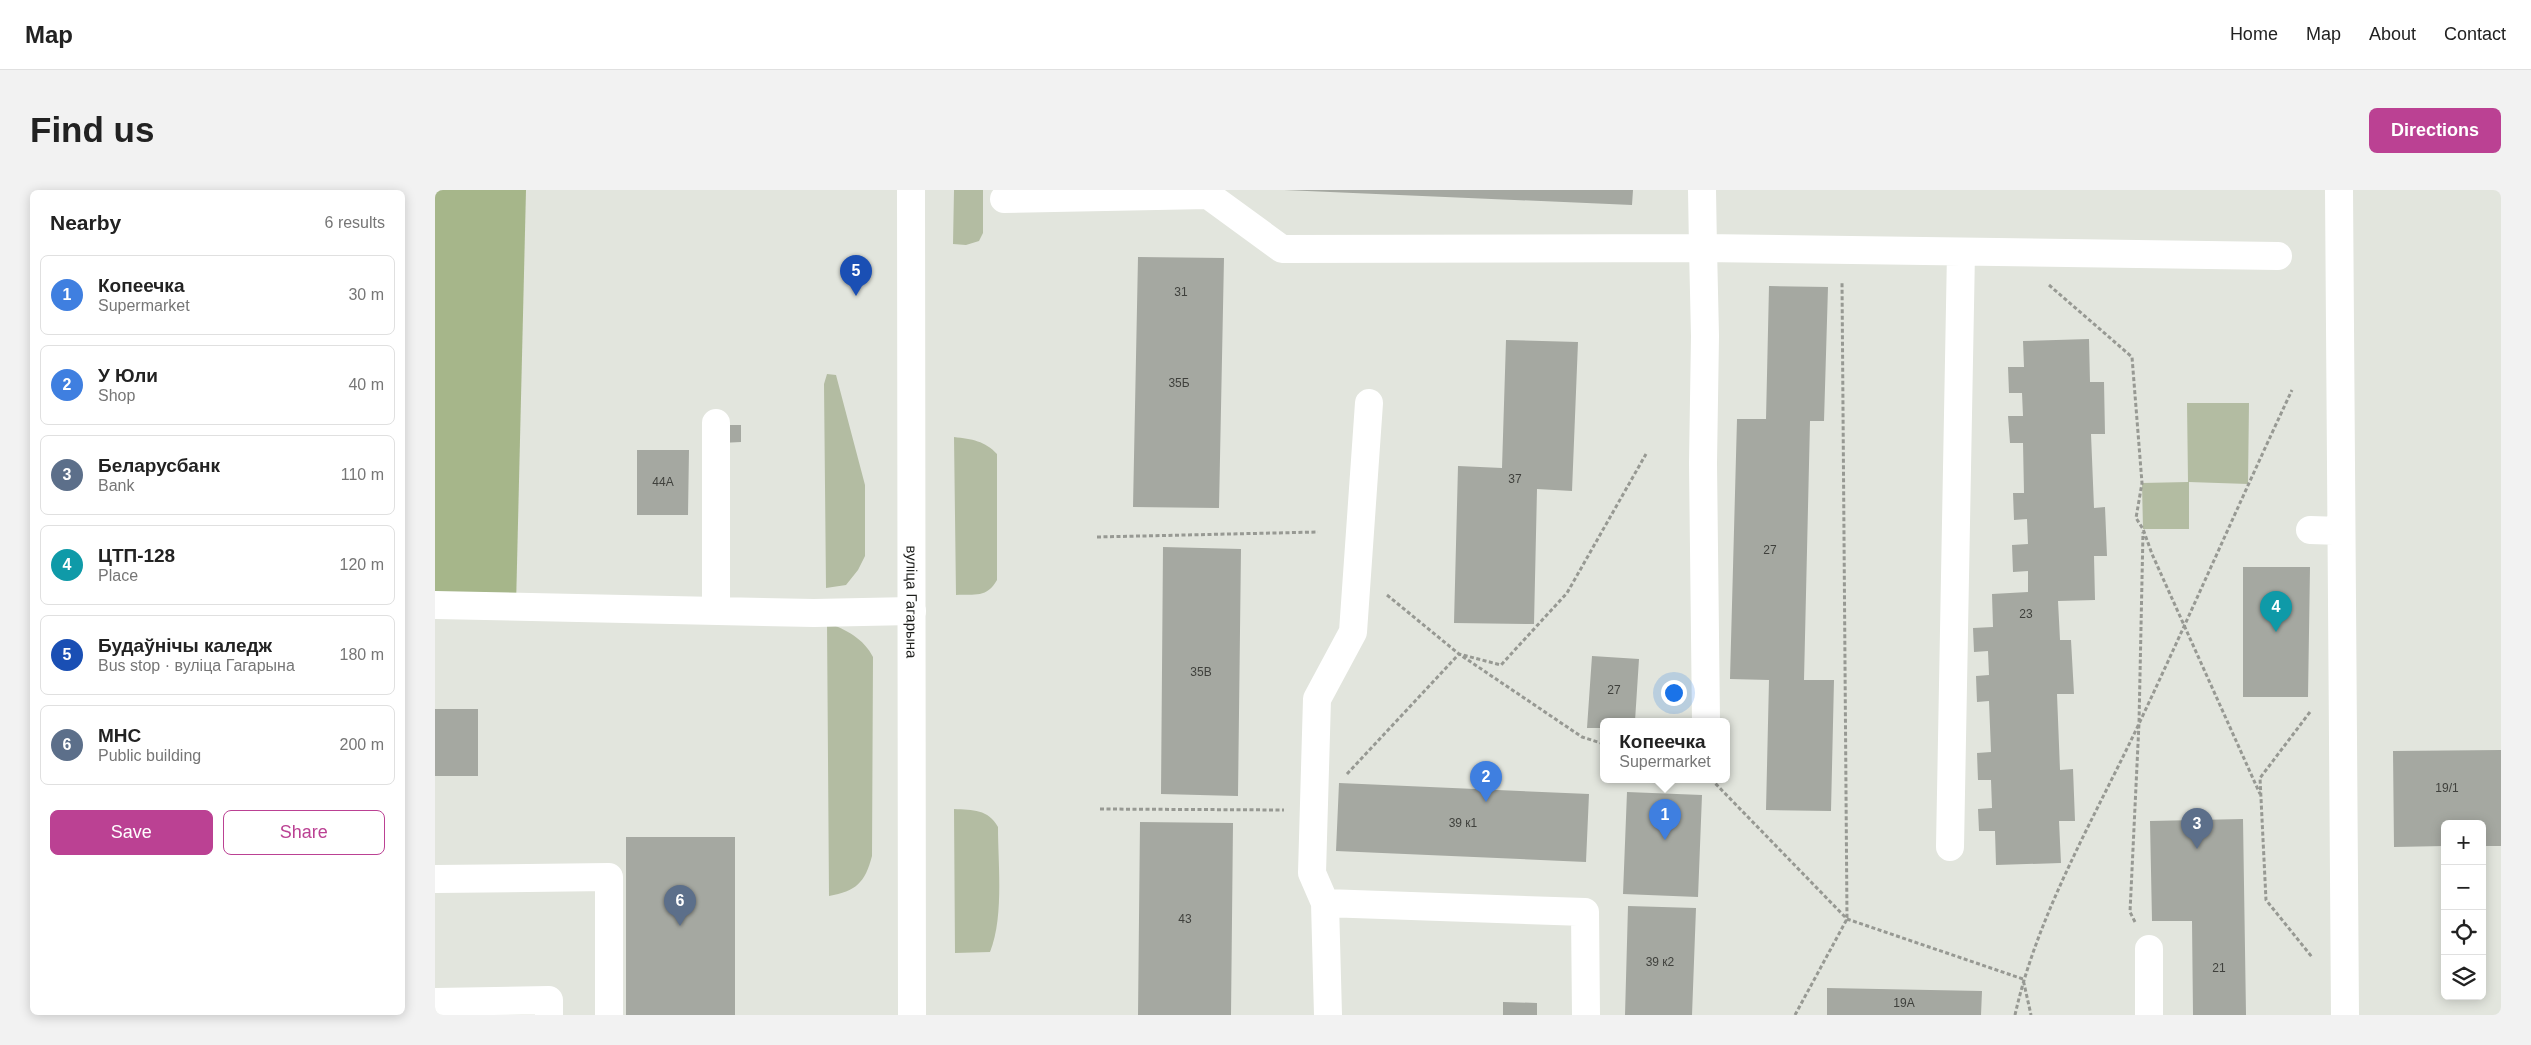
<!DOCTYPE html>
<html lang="en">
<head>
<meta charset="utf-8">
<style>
	:root { --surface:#fff; --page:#f2f2f2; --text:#222; --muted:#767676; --line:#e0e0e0; --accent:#bb4193 }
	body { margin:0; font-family:Arial,sans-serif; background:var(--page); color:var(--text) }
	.controls { position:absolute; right:15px; bottom:15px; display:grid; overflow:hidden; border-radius:8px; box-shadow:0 2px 12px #0003 }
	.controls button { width:45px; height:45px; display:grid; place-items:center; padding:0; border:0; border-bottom:1px solid var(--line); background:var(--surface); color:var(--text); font:25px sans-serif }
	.you { position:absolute; left:1238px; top:502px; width:18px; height:18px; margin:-12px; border:4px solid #fff; border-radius:50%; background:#1a73e8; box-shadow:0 0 0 8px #1a73e833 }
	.badge { display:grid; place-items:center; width:32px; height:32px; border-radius:50%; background:var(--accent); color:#fff; font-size:16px; font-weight:700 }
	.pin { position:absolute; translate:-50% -41px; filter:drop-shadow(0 1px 2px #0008) }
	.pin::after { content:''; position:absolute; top:26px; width:18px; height:15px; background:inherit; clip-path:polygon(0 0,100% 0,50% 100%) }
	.popup { position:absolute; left:1165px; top:528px; width:130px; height:65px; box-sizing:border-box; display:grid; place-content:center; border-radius:8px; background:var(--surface); filter:drop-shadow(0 1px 4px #0005); font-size:16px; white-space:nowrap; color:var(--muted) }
	.popup b { font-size:19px; color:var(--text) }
	.popup::after { content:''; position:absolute; left:50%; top:100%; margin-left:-10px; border:10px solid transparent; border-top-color:var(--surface) }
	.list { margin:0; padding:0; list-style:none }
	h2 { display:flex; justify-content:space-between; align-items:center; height:65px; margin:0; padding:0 20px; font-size:21px }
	h2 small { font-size:16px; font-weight:400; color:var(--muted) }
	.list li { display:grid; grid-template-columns:32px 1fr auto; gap:15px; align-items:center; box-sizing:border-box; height:80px; margin:0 10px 10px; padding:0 10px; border:1px solid var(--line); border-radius:8px }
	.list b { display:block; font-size:19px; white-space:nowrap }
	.list p { margin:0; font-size:16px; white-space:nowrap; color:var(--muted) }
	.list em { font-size:16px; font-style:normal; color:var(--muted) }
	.actions { display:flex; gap:10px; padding:15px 20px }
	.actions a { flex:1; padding:11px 0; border:1px solid var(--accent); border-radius:8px; text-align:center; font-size:18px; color:var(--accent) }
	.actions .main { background:var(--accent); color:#fff }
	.icon { flex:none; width:28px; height:28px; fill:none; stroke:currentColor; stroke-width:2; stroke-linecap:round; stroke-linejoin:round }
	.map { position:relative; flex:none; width:2066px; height:825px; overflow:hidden; border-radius:8px }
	header { display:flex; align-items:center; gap:30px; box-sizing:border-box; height:70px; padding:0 25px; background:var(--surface); border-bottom:1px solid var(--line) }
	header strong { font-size:24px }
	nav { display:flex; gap:28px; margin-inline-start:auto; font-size:18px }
	.intro { display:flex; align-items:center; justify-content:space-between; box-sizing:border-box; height:120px; padding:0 30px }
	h1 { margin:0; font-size:35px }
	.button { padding:12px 22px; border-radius:8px; background:var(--accent); color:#fff; font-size:18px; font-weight:700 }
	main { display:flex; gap:30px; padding:0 30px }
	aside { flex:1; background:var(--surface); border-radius:8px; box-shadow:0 2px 12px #0003 }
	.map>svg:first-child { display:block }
</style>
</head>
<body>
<header>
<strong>Map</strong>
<nav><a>Home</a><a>Map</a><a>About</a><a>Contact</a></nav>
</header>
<div class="intro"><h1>Find us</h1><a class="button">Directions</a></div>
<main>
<aside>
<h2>Nearby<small>6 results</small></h2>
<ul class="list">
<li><span class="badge" style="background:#3f7fe0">1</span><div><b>Копеечка</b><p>Supermarket</p></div><em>30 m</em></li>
<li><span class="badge" style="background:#3f7fe0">2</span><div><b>У Юли</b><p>Shop</p></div><em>40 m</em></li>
<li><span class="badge" style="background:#5c6f8a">3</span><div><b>Беларусбанк</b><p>Bank</p></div><em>110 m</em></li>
<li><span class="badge" style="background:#0f9aa8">4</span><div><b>ЦТП-128</b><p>Place</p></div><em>120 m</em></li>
<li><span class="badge" style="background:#1a4fb4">5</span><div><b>Будаўнічы каледж</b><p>Bus stop · вуліца Гагарына</p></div><em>180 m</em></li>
<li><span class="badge" style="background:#5c6f8a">6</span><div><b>МНС</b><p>Public building</p></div><em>200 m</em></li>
</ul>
<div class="actions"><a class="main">Save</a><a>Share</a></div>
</aside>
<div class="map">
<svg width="2066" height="825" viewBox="0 0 2066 825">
	<rect width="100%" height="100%" fill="#e2e5dd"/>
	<path fill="#b3bca2" d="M519,0H548V43L544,51L531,55L518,54Z
		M392,184L401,185L430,295V366L423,380L411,395L391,398L389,194Z
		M1752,213H1814L1813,294L1754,292V339H1708L1707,293L1753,292Z
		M519,247C537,249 550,251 562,264V390C552,408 540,404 521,405Z
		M392,433C411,439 429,449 438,467L437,666C430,693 421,701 394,706Z
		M519,619C538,620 553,619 563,637C563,675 569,727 555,762L520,763Z"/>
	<path fill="#a6b68a" d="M0,0H91L81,416L0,415Z"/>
	<path fill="#a5a8a1" d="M849,0H1198L1197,15Z
		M703,67L789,68L784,318L698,317Z
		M1334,96L1393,97L1389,231H1375L1369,490H1399L1396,621L1331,620L1334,490L1295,489L1302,229H1331Z
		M1654,149L1655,192H1669L1670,244H1656L1659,318L1670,317L1672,366H1659L1660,410L1623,411L1625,450H1636L1639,504H1622L1625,580L1638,579L1640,631H1624L1626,673L1561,675L1560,641H1544L1543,619L1557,618L1556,590H1543L1542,563L1556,562L1554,511L1542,512L1541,486L1554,485L1553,461L1539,462L1538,438L1558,437L1557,404L1593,402V381L1578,382L1577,355L1593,354L1592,329L1579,330L1578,303H1589L1588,253H1575L1573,226H1588L1587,203H1574L1573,177H1589L1588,151Z
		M1071,150L1143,152L1137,301L1102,299L1099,434L1019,433L1023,276L1067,278Z
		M286,235H306V252L286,253Z
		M202,260H254L253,325H202Z
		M728,357L806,359L803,606L726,604Z
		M1808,377H1875L1873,507H1808Z
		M1157,466L1204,469L1200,531H1169V538H1152Z
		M0,519H43V586H0Z
		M2066,560V656H2047V634H2010V656L1959,657L1958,561Z
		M904,593L1154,604L1151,672L901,661Z
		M1192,602L1267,605L1263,707L1188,704Z
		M1808,629L1811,825H1758L1757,731H1717L1715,631Z
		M705,632L798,633L796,825H703Z
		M191,647H300V825H191Z
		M1193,716L1261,718L1257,825H1190Z
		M1392,798L1547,801L1546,825H1392Z
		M1068,812L1102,813V825H1068Z"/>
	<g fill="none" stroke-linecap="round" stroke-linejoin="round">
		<path stroke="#979993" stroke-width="3" stroke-dasharray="4 2.5" stroke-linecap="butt" d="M1614,95L1697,167L1707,293L1701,328L1708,339L1717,364L1825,604
			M662,347L883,342
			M952,405L1024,464L1147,547L1169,554
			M1875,522L1825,588L1831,710L1877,767
			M912,584L1024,464L1066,475L1132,403L1211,264
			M1276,589L1412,729L1588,789L1596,825
			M665,619L849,620
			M1700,732L1695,722L1704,533L1708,342
			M1360,825L1412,729L1407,91
			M1580,825C1602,726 1657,632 1701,540C1754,428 1804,313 1857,200"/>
		<path stroke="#fff" stroke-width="28" d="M1267,0L1268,58L1843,66
			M1904,0L1910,825
			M569,9L773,5L847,59L1268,58L1270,146L1268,273L1271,531
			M281,233V420
			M1875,340L1906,341
			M0,415L379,423L477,421
			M1515,657L1526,62
			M0,689L174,687V825
			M890,713L1150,722L1151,825
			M0,812L114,810V825
			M893,825L890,713L877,683L882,509L918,442L934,213
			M1714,825V759"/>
		<path stroke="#fff" stroke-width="28" id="s1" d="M476,0L477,825"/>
	</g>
	<g text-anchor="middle" stroke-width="4.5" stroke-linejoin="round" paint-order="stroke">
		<g font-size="12" fill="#3f403c">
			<text x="746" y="106">31</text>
			<text x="744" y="197">35Б</text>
			<text x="1080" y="293">37</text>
			<text x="228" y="296">44А</text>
			<text x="1335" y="364">27</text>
			<text x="1591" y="428">23</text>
			<text x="766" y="486">35В</text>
			<text x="1179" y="504">27</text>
			<text x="2012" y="602">19/1</text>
			<text x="1028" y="637">39 к1</text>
			<text x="750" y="733">43</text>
			<text x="1225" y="776">39 к2</text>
			<text x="1784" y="782">21</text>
			<text x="1469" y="817">19А</text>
		</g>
		<g font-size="15" fill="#1d1e1b" stroke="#fff">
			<text dy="5" stroke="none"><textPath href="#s1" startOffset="412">вуліца Гагарына</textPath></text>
		</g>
	</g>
</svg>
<div class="controls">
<button>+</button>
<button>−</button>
<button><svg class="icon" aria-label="locate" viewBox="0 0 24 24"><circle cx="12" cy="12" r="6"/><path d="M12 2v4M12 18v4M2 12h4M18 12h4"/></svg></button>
<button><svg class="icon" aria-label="layers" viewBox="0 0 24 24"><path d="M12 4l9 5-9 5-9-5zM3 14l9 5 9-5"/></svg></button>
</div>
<div class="you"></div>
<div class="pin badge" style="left:1230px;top:650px;background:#3f7fe0">1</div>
<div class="popup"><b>Копеечка</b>Supermarket</div>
<div class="pin badge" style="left:1051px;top:612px;background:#3f7fe0">2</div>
<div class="pin badge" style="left:1762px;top:659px;background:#5c6f8a">3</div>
<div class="pin badge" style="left:1841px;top:442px;background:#0f9aa8">4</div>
<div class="pin badge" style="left:421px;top:106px;background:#1a4fb4">5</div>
<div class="pin badge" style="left:245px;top:736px;background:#5c6f8a">6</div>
</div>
</main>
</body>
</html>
